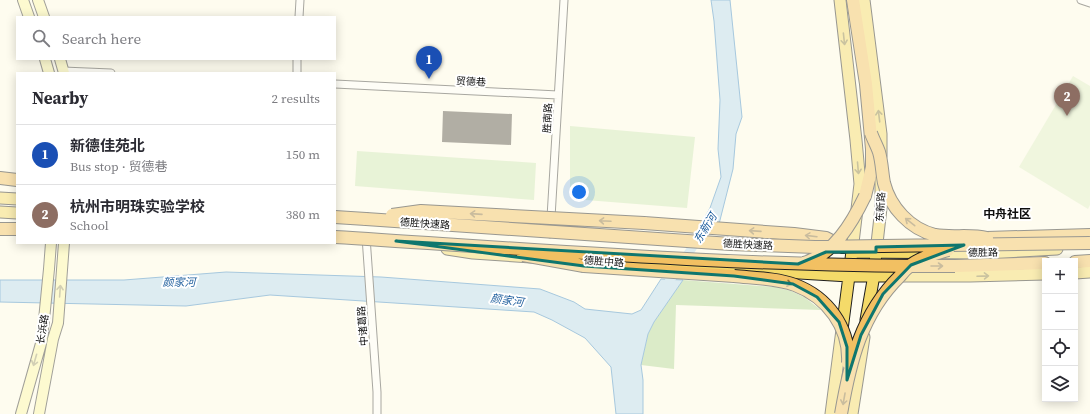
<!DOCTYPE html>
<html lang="en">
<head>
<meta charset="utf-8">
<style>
	:root { --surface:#fff; --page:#f2f2f3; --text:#2b2b33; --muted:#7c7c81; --line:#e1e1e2; --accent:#ea580c }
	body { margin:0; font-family:"Source Serif 4","Noto Sans SC",serif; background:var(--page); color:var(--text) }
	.controls { position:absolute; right:12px; bottom:12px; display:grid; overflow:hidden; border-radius:0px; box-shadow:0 2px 10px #0003 }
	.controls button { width:36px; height:36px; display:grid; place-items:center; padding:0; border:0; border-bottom:1px solid var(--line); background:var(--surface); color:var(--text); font:20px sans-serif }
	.you { position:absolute; left:579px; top:192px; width:14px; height:14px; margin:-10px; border:3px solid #fff; border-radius:50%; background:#1a73e8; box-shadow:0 0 0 6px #1a73e833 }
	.badge { display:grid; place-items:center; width:26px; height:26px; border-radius:50%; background:var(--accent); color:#fff; font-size:13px; font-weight:700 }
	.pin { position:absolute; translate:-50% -33px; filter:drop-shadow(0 1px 2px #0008) }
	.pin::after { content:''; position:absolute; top:21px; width:14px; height:12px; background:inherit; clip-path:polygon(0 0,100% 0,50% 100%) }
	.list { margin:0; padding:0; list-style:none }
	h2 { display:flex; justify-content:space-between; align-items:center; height:52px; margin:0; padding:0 16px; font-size:17px }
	h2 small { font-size:13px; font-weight:400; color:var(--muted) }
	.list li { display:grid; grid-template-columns:26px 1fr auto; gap:12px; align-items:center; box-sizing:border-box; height:60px; padding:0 16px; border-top:1px solid var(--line) }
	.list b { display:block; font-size:15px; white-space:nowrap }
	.list p { margin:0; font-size:13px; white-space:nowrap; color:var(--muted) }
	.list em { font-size:13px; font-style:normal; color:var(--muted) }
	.icon { flex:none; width:22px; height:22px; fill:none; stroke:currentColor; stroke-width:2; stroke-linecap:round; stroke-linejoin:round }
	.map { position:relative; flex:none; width:1090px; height:414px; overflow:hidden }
	.search { position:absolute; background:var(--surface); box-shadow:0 2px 10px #0003; left:16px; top:16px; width:320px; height:44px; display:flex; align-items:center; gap:10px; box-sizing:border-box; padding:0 14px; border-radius:0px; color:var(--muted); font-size:15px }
	.panel { position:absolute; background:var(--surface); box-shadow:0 2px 10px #0003; left:16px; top:72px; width:320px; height:172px; border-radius:0px }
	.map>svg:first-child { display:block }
</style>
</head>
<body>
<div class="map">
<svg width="1090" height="414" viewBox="0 0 1090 414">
	<rect width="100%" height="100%" fill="#fefcef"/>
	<path fill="#cfe8ba" d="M570,126L695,137L687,208L573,199L570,193Z
		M357,151L536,163L534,200L355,186Z"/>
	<path fill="#b2d899" d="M683,280L775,287L791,291L804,297L821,310L676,305L674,369L641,365L648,334L654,322Z"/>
	<path fill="#e1efcb" d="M1073,76L1090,86V205L1088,209L1019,167Z"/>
	<path fill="#b5d9f4" stroke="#3e8ac9" d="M711,0H730L742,117L736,134L733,169L719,224L702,222L710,208L721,177L718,149L720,100L714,21Z
		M226,272L381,277L540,289L574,302L585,309L632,314L641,310L661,279L683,280L654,322L648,334L641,365L643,380V414H616L611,367L585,338L552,320L534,312L270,295L186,306L0,302V280H124Z"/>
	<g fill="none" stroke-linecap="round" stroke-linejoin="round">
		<path stroke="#b5d9f4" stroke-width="9" d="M664,289L709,223"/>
	</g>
	<path fill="#56504a" d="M443,111L512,114L511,145L442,142Z"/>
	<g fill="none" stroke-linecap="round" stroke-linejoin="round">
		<g stroke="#414141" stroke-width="9">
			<path id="minor" d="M1081,0L1090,3
				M299,17L300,0
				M63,71L111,73
				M297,73V59
				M335,84L558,95
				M550,234L564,0
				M366,237L377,392V414"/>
		</g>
		<g stroke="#303030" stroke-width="12">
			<path id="secondary" d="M23,0L29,17
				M38,0L44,17
				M45,59L49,73
				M60,59L64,73
				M21,414L42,340L49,269L51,243
				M39,414L53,339L58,323L64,243"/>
		</g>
		<g stroke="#1f1f1f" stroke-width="13">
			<path id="primary" d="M864,0L881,134V156
				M0,198L17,199
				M0,212L17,213
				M447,249L473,253L531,257
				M853,252L984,253L1057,249
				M620,262L849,276H970L1045,274
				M1075,273L1090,272
				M866,320L874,275L876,252L881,208V179
				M831,414L849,276L860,184L856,140L840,0
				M852,414L864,337"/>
		</g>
		<g stroke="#1f1f1f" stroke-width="14">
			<path id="trunk" d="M853,0L866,84L872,149V167L865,196
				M0,178L17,180
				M335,217L366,219
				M644,223L794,234L826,238L843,247
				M0,229H17
				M987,238L1090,235
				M1075,262L1090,261
				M584,266L734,276
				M955,266L1045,263"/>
		</g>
		<use href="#minor" stroke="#fff" stroke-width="7"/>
		<use href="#secondary" stroke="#fcf8ac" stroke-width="10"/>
		<use href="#primary" stroke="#f4da69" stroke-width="11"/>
		<use href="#trunk" stroke="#f2c062" stroke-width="12"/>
		<g stroke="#1f1f1f" stroke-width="14" stroke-linecap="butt">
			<path id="trunk-bridge" d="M871,133C873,139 877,146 879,152C882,162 882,173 884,183C890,207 910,229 935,235C952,238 970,234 987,238
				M392,215L421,211L644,223
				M366,219L731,244L815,247L1090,243
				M335,237C541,250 748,267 955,266
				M523,255L584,266
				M804,263C834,254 852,223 865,196
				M734,276C753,278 776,278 795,285C827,297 850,327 848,363
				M841,414C850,362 861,314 900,276C903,272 907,268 911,265C921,257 935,254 948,250"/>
		</g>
		<use href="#trunk-bridge" stroke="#f2c062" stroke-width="12"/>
	</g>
	<defs><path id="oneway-shaft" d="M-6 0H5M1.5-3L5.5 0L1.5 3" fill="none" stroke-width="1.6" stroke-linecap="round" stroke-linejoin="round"/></defs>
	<g stroke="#8c7e40">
		<use href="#oneway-shaft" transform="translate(844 39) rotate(84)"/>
		<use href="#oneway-shaft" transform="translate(879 116) rotate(-97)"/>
		<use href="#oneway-shaft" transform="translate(858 168) rotate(85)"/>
		<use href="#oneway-shaft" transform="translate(983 276) rotate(-2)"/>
	</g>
	<g stroke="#8b703c">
		<use href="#oneway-shaft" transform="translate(476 214) rotate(-176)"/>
		<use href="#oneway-shaft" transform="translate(605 221) rotate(-177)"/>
		<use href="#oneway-shaft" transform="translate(910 222) rotate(-142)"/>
		<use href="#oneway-shaft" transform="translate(755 231) rotate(-176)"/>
		<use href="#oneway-shaft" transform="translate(811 236) rotate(-173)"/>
		<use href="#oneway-shaft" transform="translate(937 266)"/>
		<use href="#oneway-shaft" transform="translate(786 283) rotate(12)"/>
		<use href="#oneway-shaft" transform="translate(844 399) rotate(100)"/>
	</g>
	<g stroke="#9d9a6d">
		<use href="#oneway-shaft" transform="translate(60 291) rotate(-86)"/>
		<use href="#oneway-shaft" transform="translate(35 360) rotate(106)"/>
	</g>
	<path d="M0 0H1090V414H0ZM396,241L798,264L826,252H876V247L964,245L911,265L883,294L861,335L847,380V347L839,322L817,297L793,284L734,276L584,266Z" fill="#fefcef" fill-opacity=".55" fill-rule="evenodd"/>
	<path fill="none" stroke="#0f766e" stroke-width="3" stroke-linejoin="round" d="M396,241L798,264L826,252H876V247L964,245L911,265L883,294L861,335L847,380V347L839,322L817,297L793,284L734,276L584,266Z"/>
	<g text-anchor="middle" stroke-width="4" stroke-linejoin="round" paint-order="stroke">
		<g font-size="10" fill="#0e0e0e" stroke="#fff">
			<text transform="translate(471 81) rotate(3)" y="4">贸德巷</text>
			<text transform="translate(547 118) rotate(-87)" y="4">胜南路</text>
			<text transform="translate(880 207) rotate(-86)" y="4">东新路</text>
			<text transform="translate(425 223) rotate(4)" y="4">德胜快速路</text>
			<text transform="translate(748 244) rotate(3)" y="4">德胜快速路</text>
			<text transform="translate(983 252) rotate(-1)" y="4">德胜路</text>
			<text transform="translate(604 261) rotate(4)" y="4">德胜中路</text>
			<text transform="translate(362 326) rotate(-94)" y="4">中诸葛路</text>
			<text transform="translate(42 329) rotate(-81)" y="4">长浜路</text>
		</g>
		<g font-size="11" font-style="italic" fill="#1b5c9c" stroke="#fff">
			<text transform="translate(705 228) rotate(-58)" y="4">东新河</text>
			<text x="179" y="286">颜家河</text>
			<text transform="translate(507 300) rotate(8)" y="4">颜家河</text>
		</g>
		<g font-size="12" font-weight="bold" fill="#0e0e0e" stroke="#fff">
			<text x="1007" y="218">中舟社区</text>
		</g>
	</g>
</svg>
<div class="controls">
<button>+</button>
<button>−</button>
<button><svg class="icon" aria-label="locate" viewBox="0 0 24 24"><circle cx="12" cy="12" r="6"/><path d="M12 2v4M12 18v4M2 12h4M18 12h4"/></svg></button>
<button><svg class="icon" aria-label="layers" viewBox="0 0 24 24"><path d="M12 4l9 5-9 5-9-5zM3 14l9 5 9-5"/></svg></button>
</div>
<div class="you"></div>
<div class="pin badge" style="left:429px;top:79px;background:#1a4fb4">1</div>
<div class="pin badge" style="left:1067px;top:116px;background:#8d6e63">2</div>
<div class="search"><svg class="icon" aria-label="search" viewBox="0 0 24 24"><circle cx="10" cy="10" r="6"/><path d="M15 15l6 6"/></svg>Search here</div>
<section class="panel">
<h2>Nearby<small>2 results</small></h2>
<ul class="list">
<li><span class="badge" style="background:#1a4fb4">1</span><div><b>新德佳苑北</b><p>Bus stop · 贸德巷</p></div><em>150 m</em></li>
<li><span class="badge" style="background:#8d6e63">2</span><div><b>杭州市明珠实验学校</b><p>School</p></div><em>380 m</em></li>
</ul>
</section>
</div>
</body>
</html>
